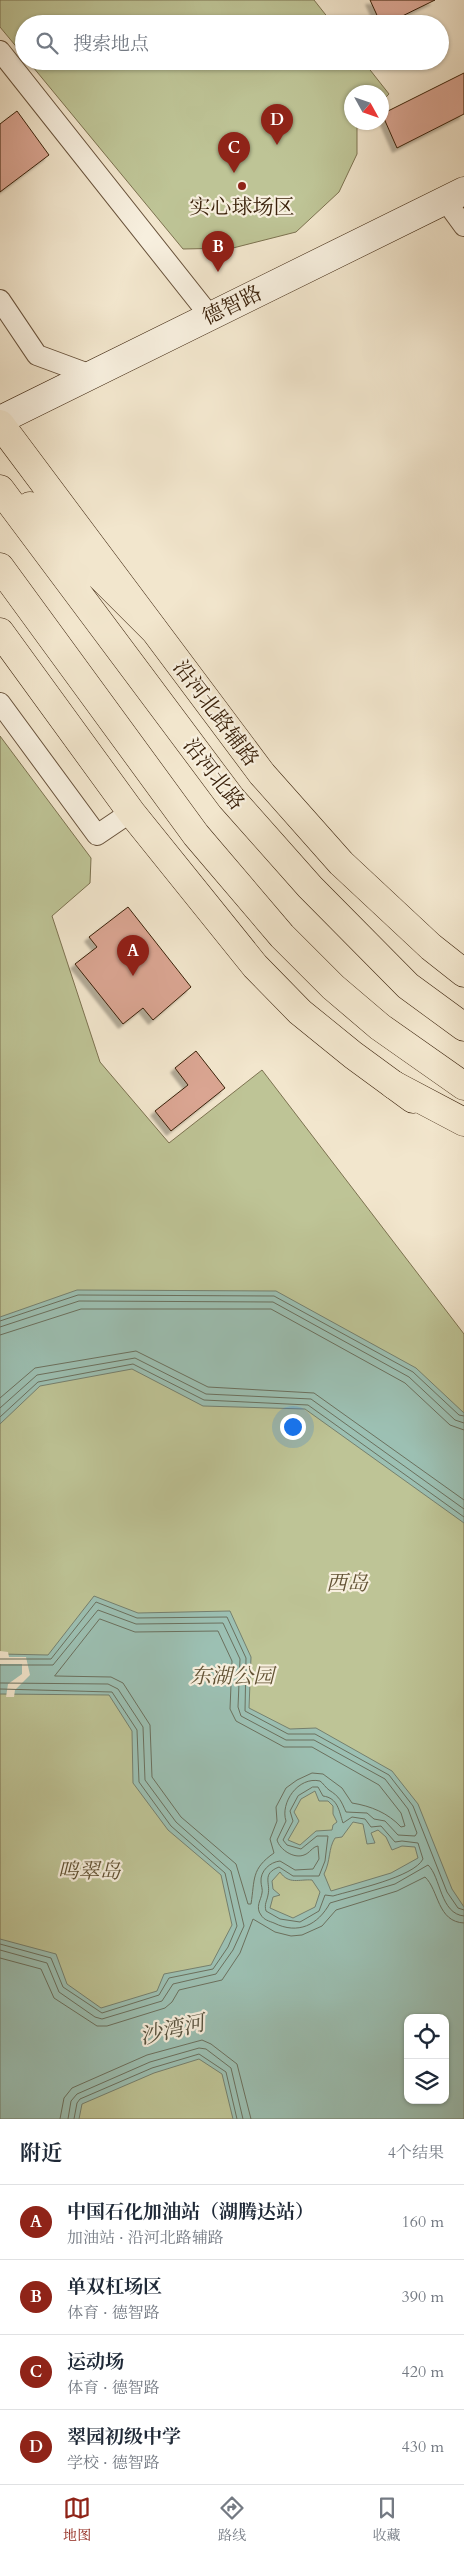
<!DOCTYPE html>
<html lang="zh">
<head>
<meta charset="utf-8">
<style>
	:root { --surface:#fff; --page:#f2f2f3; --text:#1f2937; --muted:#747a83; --line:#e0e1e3; --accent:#8f2418 }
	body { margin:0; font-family:Cardo,"Noto Serif SC",serif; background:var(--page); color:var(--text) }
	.controls { position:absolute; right:15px; bottom:15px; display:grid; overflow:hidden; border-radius:10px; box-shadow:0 1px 4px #0004 }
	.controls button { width:45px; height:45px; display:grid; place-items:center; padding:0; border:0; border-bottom:1px solid var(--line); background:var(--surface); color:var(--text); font:25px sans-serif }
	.compass { position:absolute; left:344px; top:85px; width:45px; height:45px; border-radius:50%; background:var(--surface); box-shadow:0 1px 4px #0004; rotate:130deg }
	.you { position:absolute; left:292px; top:1426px; width:18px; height:18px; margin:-12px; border:4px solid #fff; border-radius:50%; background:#1a73e8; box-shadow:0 0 0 8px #1a73e833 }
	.badge { display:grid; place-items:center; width:32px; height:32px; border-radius:50%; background:var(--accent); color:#fff; font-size:16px; font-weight:700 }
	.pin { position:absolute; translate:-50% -41px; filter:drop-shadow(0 1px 2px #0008) }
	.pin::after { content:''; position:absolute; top:26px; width:18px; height:15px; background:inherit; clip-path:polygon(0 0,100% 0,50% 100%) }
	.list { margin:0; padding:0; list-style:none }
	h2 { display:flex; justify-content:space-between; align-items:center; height:65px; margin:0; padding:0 20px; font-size:21px }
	h2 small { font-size:16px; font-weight:400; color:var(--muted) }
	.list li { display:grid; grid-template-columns:32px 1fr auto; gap:15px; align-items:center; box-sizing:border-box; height:75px; padding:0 20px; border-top:1px solid var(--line) }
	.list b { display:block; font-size:19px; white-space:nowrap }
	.list p { margin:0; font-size:16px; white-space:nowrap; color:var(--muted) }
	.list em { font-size:16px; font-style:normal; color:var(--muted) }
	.icon { flex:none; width:28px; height:28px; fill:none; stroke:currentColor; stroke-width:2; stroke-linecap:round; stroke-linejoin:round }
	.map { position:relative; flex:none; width:464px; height:2119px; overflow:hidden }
	.search { position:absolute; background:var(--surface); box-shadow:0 1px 4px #0004; left:15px; right:15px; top:15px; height:55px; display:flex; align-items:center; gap:12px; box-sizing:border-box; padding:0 18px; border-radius:28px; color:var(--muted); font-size:19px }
	.sheet { height:365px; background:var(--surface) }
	nav { display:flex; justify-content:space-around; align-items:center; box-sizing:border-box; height:70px; border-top:1px solid var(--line); background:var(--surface); font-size:14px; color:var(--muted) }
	nav a { display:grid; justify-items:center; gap:2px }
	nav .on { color:var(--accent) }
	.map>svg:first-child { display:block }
</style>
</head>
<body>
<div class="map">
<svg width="464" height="2119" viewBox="0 0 464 2119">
	<defs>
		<filter id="shadow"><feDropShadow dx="-4.5" dy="4.5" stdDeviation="1" flood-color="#0004"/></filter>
	</defs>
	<rect width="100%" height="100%" fill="#f2e6cd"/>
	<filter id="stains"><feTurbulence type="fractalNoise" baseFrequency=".004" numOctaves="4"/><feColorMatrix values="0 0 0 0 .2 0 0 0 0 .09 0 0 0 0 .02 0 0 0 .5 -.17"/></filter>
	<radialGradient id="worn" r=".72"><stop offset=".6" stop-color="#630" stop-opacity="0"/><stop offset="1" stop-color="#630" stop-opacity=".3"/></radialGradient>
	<path fill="#bec496" stroke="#7c7250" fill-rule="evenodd" d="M0,0H314L333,24H24V56L0,27Z
		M28,61H363L389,94L382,101V92H352V122L357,123V154L339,192L296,232L233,248L183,249Z
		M0,736L91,858L90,883L52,916L100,1062L169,1143L262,1070L464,1334V2119H0ZM408,2018H445V2100H408Z"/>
	<path fill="#9cc0b3" stroke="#75806f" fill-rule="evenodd" d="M77,1290L276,1291L416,1368L464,1413V1523L305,1409L203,1406L132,1369L40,1386L0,1424V1317Z
		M94,1596L138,1613L230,1611L251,1657L249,1708L290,1729L316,1728L392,1771L418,1804L452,1889L464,1907V2119H233L222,2074L199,2059L154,2073L82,2104L79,2119H0V1939L56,1954L67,1984L101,2008L157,1991L164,1974L211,1965L232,1925L221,1875L168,1830L133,1783L132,1731L109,1695L0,1694V1654L48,1655ZM315,1791L319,1801H328L333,1806V1814L337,1822L333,1825L332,1830L316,1831L300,1845L288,1840L299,1821L294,1812L301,1799ZM353,1822L363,1824L367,1844L375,1843L371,1833L378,1830L386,1837L392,1850L402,1846L415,1847L418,1858L391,1873L331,1891L324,1874C331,1860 328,1849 335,1838L342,1837ZM280,1872C289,1885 299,1879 312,1880L320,1892L315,1907L293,1918L270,1908L273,1897L280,1895L273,1889L272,1881ZM408,2018H445V2100H408Z"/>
	<path fill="#f2e6cd" d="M0,1651L8,1652L9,1657H26L30,1675L15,1690L14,1697H6L8,1684L22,1674V1664H0Z"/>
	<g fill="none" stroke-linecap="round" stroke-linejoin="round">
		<path stroke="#6b705e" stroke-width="1" d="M0,1321L78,1295L274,1296L413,1372L459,1415L464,1416
			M0,1327L79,1301L273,1302L409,1377L455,1420L464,1423
			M0,1335L81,1309H271L405,1383L450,1425L464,1430
			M0,1398L35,1368L136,1351L208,1387L314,1393L464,1500
			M0,1408L37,1375L135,1358L206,1394L311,1399L464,1509
			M0,1417L38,1382L133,1364L204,1400L308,1405L464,1517
			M100,1619L135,1632L218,1631L232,1661L230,1709L236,1721L284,1747H312L379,1785L401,1813L405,1826L401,1827C388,1813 371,1806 352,1803L342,1788L323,1774L312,1773L297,1780L286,1788L276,1807L277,1821L270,1839L274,1853C251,1869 255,1879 251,1904H248L236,1864L181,1817L152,1777L150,1725L123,1683L111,1677L55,1676Z
			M0,1659H51L96,1602L137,1618L227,1617L246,1658L245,1711L288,1734H315L389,1775L413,1806L447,1892L458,1908L464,1910
			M0,1665H53L98,1610L136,1624L223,1623L240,1659L238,1707L241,1716L286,1740H314L385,1779L408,1809L417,1833L415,1836L398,1835L385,1821L374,1819L367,1813L346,1812C341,1801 340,1797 329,1790C326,1788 323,1783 320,1781C298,1776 280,1803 286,1821L277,1840C280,1850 294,1859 304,1855C310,1853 312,1847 318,1846L319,1859L313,1869L295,1870L280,1861C270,1862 260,1871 261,1882C261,1885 263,1890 262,1893C261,1900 255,1907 261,1915C264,1920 269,1921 274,1923C298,1935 318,1925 330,1903L395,1884L428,1865C441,1877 440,1914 464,1916
			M0,1683L108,1684L118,1689L143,1727L145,1780L176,1822L231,1871L244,1926L233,1950L216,1974L173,1984L162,2001L102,2019L95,2017L59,1992L47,1963L0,1950
			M0,1689L112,1692L137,1730L139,1782L171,1826L225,1873L237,1926L228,1947L213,1969L169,1978L159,1995L102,2013L63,1987L51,1958L0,1944
			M313,1787H318L323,1796C338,1798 339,1811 343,1823L352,1817L365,1819L371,1827L381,1826L395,1842L402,1841L418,1843L423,1859C414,1877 353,1890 333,1896L325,1895L319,1911L300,1922L280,1919L266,1911C264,1904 267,1901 268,1895C271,1883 261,1874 279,1867L293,1876H319L325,1861L328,1836H317L301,1849L287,1845L283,1840L293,1821L290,1811L298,1796Z
			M0,1958L41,1969L54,1998L97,2026H107L165,2008L172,2002L179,1990L222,1980L240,1953L253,1919L275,1932L291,1936L302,1935L322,1926L336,1910L397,1891L425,1877C439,1890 437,1922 464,1923
			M60,2119L64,2098L72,2088L147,2055L202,2040L211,2044L237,2064L251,2119
			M68,2119L71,2101L77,2094L150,2062L199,2048L206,2049L231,2068L243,2119
			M74,2119L77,2103L80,2099L152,2068L199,2054L226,2072L237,2119"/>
	</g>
	<path fill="#daa592" stroke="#3a210a" filter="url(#shadow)" d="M370,0H435L386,24H381Z
		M464,73V114L397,148L382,114Z
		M17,111L49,155L0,192V124Z
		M128,907L191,987L153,1020L143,1008L123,1024L75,964L97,947L89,937Z
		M196,1051L225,1088L171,1131L155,1111L188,1085L175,1068Z"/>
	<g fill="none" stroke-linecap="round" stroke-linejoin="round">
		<g stroke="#68523b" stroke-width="22">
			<path id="street" d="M0,51L210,316
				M445,200L464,226
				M0,300L37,355L91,375
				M0,703L97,835L131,812"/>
		</g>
		<g stroke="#3a210a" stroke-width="29">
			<path id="secondary" d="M0,420L464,191"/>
		</g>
		<g stroke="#3a210a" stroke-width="29">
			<path id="primary" d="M0,424L262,774L341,863L431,947L464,973
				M0,632L131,812L255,966L300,1012L353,1055L413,1099"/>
		</g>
		<g stroke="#3a210a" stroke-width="29">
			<path id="highway" d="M0,489L231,798L310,887L408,986L464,1027
				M30,506L153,629
				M0,567L196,835L282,936L333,987L380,1027L464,1086
				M394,1085L464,1122"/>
		</g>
		<use href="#street" stroke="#f7efde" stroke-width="20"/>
		<use href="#secondary" stroke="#f7efde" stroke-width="28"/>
		<use href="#primary" stroke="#f2e6cd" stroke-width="28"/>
		<use href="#highway" stroke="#f2e6cd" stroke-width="28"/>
	</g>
	<circle fill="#8f2418" stroke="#f7efde" stroke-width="2" cx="242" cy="186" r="5"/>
	<g text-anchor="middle" stroke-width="4.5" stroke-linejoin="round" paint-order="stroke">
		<g font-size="21" fill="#3a210a" stroke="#f7efde">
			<text x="242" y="214">实心球场区</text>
		</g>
		<g font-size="21" fill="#3a210a" stroke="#f7efde">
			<text transform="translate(232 305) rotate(-26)" y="7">德智路</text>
			<text transform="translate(216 713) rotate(53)" y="7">沿河北路辅路</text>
			<text transform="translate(214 774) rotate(52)" y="7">沿河北路</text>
		</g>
		<g font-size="21" font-style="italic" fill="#625234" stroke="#f7efde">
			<text x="347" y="1590">西岛</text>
			<text x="232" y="1683">东湖公园</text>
			<text x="89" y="1878">鸣翠岛</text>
		</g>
		<g font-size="22" font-style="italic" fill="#57513d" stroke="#f7efde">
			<text transform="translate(172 2029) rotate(-13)" y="8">沙湾河</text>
		</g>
	</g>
	<rect width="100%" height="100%" filter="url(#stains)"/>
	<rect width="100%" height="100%" fill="url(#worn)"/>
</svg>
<div class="controls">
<button><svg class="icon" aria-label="locate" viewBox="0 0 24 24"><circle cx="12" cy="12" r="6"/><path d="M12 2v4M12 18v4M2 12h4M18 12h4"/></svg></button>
<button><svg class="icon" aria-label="layers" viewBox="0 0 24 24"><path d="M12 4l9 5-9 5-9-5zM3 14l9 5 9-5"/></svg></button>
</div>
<svg class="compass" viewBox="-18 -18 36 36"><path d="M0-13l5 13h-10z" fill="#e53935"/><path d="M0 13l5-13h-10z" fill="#747a83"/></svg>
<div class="you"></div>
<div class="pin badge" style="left:133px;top:976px">A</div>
<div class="pin badge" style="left:218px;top:272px">B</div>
<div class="pin badge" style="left:234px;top:173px">C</div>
<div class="pin badge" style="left:277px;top:145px">D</div>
<div class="search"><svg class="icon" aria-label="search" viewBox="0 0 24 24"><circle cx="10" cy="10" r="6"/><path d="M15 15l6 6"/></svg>搜索地点</div>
</div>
<section class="sheet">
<h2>附近<small>4个结果</small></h2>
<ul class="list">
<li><span class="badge">A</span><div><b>中国石化加油站（湖腾达站）</b><p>加油站 · 沿河北路辅路</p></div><em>160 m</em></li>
<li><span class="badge">B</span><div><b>单双杠场区</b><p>体育 · 德智路</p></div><em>390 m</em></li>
<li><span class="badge">C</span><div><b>运动场</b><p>体育 · 德智路</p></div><em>420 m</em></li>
<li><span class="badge">D</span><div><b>翠园初级中学</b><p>学校 · 德智路</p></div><em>430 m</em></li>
</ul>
</section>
<nav>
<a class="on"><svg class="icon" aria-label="map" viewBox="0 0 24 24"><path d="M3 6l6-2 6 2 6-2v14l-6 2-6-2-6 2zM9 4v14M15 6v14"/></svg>地图</a>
<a><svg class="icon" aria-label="directions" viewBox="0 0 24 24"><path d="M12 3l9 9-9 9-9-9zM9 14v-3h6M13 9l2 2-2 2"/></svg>路线</a>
<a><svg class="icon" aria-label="saved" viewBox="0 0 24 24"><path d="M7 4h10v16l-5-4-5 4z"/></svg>收藏</a>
</nav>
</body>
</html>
